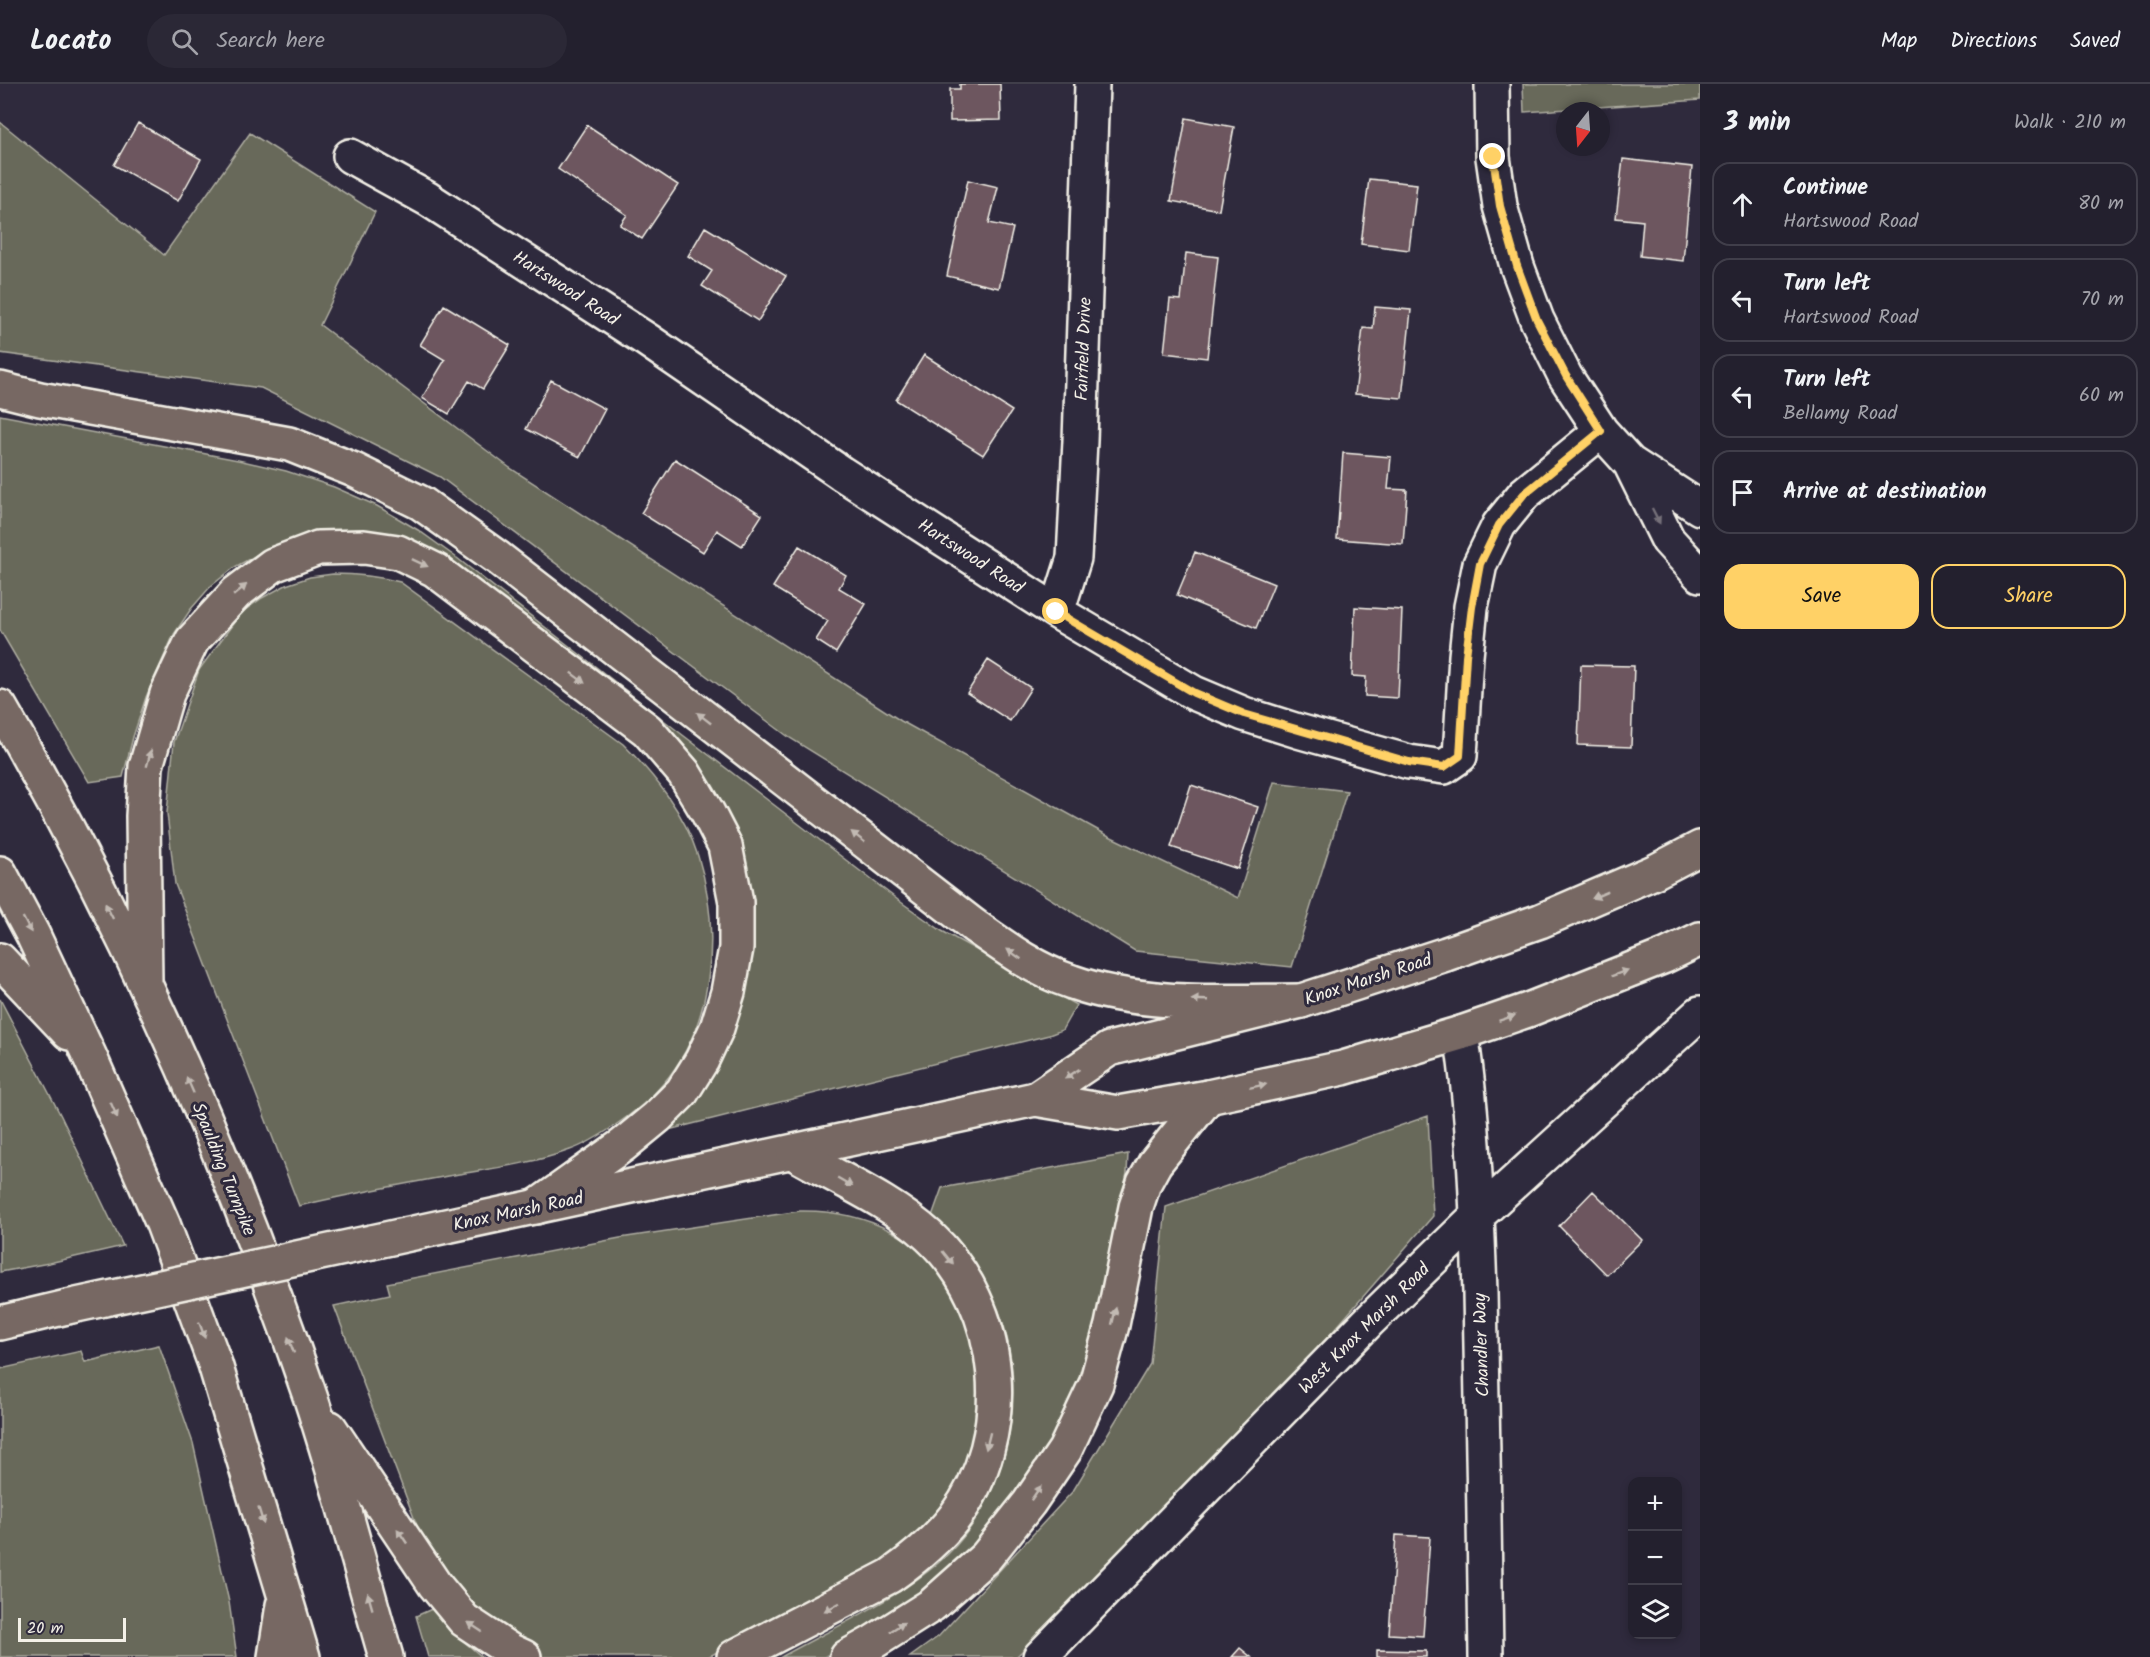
<!DOCTYPE html>
<html lang="en">
<head>
<meta charset="utf-8">
<style>
	:root { --surface:#23202e; --page:#2b2836; --text:#f1f3f6; --muted:#a3a3aa; --line:#403e4a; --accent:#ffd166 }
	body { margin:0; font-family:Kalam,sans-serif; background:var(--page); color:var(--text) }
	.controls { position:absolute; right:18px; bottom:18px; display:grid; overflow:hidden; border-radius:12px; box-shadow:0 3px 9px #0003 }
	.controls button { width:54px; height:54px; display:grid; place-items:center; padding:0; border:0; border-bottom:2px solid var(--line); background:var(--surface); color:var(--text); font:30px sans-serif }
	.compass { position:absolute; left:1556px; top:18px; width:54px; height:54px; border-radius:50%; background:var(--surface); box-shadow:0 3px 9px #0003; rotate:197deg }
	.scale { position:absolute; left:18px; bottom:15px; width:108px; box-sizing:border-box; padding-left:6px; border:3px solid #f4f1e8; border-top:0; font-size:16px; line-height:21px; white-space:nowrap; color:#f4f1e8; -webkit-text-stroke:4px #2f2a3d; paint-order:stroke }
	.stop { position:absolute; width:18px; height:18px; margin:-14px; border:4px solid #ffd166; border-radius:50%; background:#fff }
	.stop.end { background:#ffd166; border-color:#fff; box-shadow:0 2px 6px #0008 }
	.list { margin:0; padding:0; list-style:none }
	h2 { display:flex; justify-content:space-between; align-items:center; height:78px; margin:0; padding:0 24px; font-size:26px }
	h2 small { font-size:20px; font-weight:400; color:var(--muted) }
	.list li { display:grid; grid-template-columns:39px 1fr auto; gap:18px; align-items:center; box-sizing:border-box; height:84px; margin:0 12px 12px; padding:0 12px; border:2px solid var(--line); border-radius:18px }
	.list b { display:block; font-size:22px; white-space:nowrap }
	.list p { margin:0; font-size:20px; white-space:nowrap; color:var(--muted) }
	.list em { font-size:20px; font-style:normal; color:var(--muted) }
	.actions { display:flex; gap:12px; padding:18px 24px }
	.actions a { flex:1; padding:14px 0; border:2px solid var(--accent); border-radius:18px; text-align:center; font-size:21px; color:var(--accent) }
	.actions .main { background:var(--accent); color:#111 }
	.icon { flex:none; width:33px; height:33px; fill:none; stroke:currentColor; stroke-width:2; stroke-linecap:round; stroke-linejoin:round }
	.map { position:relative; flex:none; width:1700px; height:1573px; overflow:hidden }
	header { display:flex; align-items:center; gap:36px; box-sizing:border-box; height:84px; padding:0 30px; background:var(--surface); border-bottom:2px solid var(--line) }
	header strong { font-size:28px }
	nav { display:flex; gap:33px; margin-inline-start:auto; font-size:21px }
	.search { width:420px; height:54px; background:var(--page); display:flex; align-items:center; gap:15px; box-sizing:border-box; padding:0 21px; border-radius:33px; color:var(--muted); font-size:22px }
	main { display:flex }
	aside { flex:1; background:var(--surface) }
	.map>svg:first-child { display:block }
</style>
</head>
<body>
<header>
<strong>Locato</strong>
<div class="search"><svg class="icon" aria-label="search" viewBox="0 0 24 24"><circle cx="10" cy="10" r="6"/><path d="M15 15l6 6"/></svg>Search here</div>
<nav><a>Map</a><a>Directions</a><a>Saved</a></nav>
</header>
<main>
<div class="map">
<svg width="1700" height="1573" viewBox="0 0 1700 1573">
	<rect width="100%" height="100%" fill="#2f2a3d"/>
	<filter id="ink" filterUnits="userSpaceOnUse"><feTurbulence type="fractalNoise" baseFrequency=".0167" numOctaves="2"/><feDisplacementMap in="SourceGraphic" scale="12" xChannelSelector="R" yChannelSelector="G"/><feConvolveMatrix kernelMatrix="1 2 1 2 8 2 1 2 1" color-interpolation-filters="sRGB"/></filter>
	<g filter="url(#ink)">
		<path fill="#68695a" stroke="#aeada1" stroke-width="1.5" d="M1523,0H1700V16L1524,28Z
			M0,38L164,171L250,49L375,128L320,241L510,384L901,637L1103,749L1238,814L1274,698L1347,707L1292,883L1135,867L790,654L440,393L261,304L0,269Z
			M0,331L238,376L286,387L334,403L377,422L418,446L457,474L675,645L898,816L942,847L1076,921L1062,946L1049,951L660,1048L732,928L711,713L447,483L291,458L262,468L235,483L211,502L191,525L174,550L146,613L133,653L123,693L89,698L0,546Z
			M333,490C357,490 377,492 400,498L623,660C655,692 684,728 698,772C721,845 715,941 662,1001C648,1018 632,1030 614,1042C601,1051 585,1061 570,1066C535,1079 496,1084 459,1090C405,1100 352,1109 299,1122L175,800L167,729L174,658L199,586L241,529L262,514L286,501L310,493Z
			M0,915L61,1032L123,1162L49,1179L0,1188Z
			M1428,1032L1433,1132L1251,1342L1016,1573H910L939,1552L1073,1407L1150,1280L1166,1123Z
			M1128,1070L1127,1089L1091,1273L1040,1386L959,1482L862,1552L824,1573H781C833,1544 906,1511 948,1470C1013,1406 1032,1293 992,1211C977,1180 956,1156 932,1132L942,1104Z
			M800,1127C868,1126 926,1154 957,1216C962,1225 969,1235 971,1244C974,1255 975,1266 976,1276C981,1311 977,1350 963,1383C942,1430 912,1459 869,1486L708,1573H541L519,1564L467,1525L422,1455L334,1222L390,1210L387,1199L620,1154Z
			M159,1261L193,1359L229,1518L237,1573H0V1285L81,1267L85,1278Z
			M432,1525L454,1549L482,1573H428L416,1532Z"/>
		<path fill="#6d565e" stroke="#f4f1e8" stroke-width="1.5" d="M960,0H1000L1001,36L950,37V5H960Z
			M1186,34L1234,43L1219,126L1171,117Z
			M138,39L201,75L178,117L114,81Z
			M587,41L678,101L642,155L620,141L627,131L558,85Z
			M1623,75L1692,83L1683,177L1640,172L1643,137L1616,134Z
			M1369,95L1417,100L1409,166L1361,160Z
			M968,96L998,103L989,139L1013,144L999,204L947,192Z
			M705,143L786,192L758,237L702,202L712,187L688,172Z
			M1186,169L1218,173L1207,274L1164,269L1170,215L1181,216Z
			M444,221L510,261L483,305L469,297L449,330L422,314L445,276L420,261Z
			M1375,223L1411,226L1402,314L1355,310L1363,244L1373,245Z
			M924,271L1012,327L983,371L896,316Z
			M551,296L605,325L580,373L526,345Z
			M1343,369L1391,373L1388,405L1407,406L1403,460L1337,455Z
			M675,375L762,431L742,462L717,446L703,468L641,429Z
			M799,462L846,491L839,504L866,520L836,569L816,556L828,537L773,503Z
			M1195,468L1274,500L1256,544L1177,511Z
			M1355,523L1402,526L1398,614L1365,612L1366,593L1352,592Z
			M988,576L1031,604L1010,637L967,609Z
			M1581,581L1634,582L1631,663L1578,661Z
			M1191,701L1258,723L1238,785L1171,763Z
			M1593,1107L1642,1156L1607,1191L1559,1142Z
			M1396,1451L1430,1453L1423,1552L1389,1550Z
			M1240,1564L1251,1573H1232Z
			M1377,1566L1426,1567V1573H1377Z"/>
		<g fill="none" stroke-linecap="round" stroke-linejoin="round">
			<g stroke="#f4f1e8" stroke-width="38">
				<path id="minor" d="M1492,0L1493,73L1500,122L1517,182L1537,236L1565,292L1601,347L1630,379L1668,456L1700,491
					M350,72L428,115L647,256L841,389L1057,528L1194,609L1244,630L1298,647L1409,678L1444,683L1460,672L1466,572L1471,523L1480,480L1499,441L1524,410L1601,347
					M1630,379L1700,424
					M1057,528L1074,474L1080,357L1092,0
					M1461,949C1474,1035 1477,1122 1480,1208C1483,1330 1484,1451 1486,1573
					M1040,1573L1368,1238L1477,1132L1700,929"/>
			</g>
			<g stroke="#f4f1e8" stroke-width="38">
				<path id="major" d="M1035,1015L1118,1029L1208,1013L1343,984L1461,949L1528,926L1665,872L1700,855
					M372,1158L1035,1015L1109,965L1301,917L1446,870L1540,837L1654,788L1700,764
					M0,1239L67,1223"/>
			</g>
			<g stroke="#f4f1e8" stroke-width="38">
				<path id="highway" d="M0,305L40,315L289,360L354,386L421,419L498,474L973,841C1004,863 1035,886 1072,898C1142,923 1227,917 1301,917
					M0,623C127,841 230,1075 311,1315C339,1400 361,1487 386,1573
					M0,789L33,851L90,973L163,1140L215,1280L303,1573
					M0,876L69,949
					M145,898L143,732L146,682L167,610L192,557L236,509L273,481L318,464L364,463L398,468L435,486L647,646L684,689L708,729L725,762L736,818V864L728,908L717,944L702,976L682,1008L657,1033L623,1061L536,1123
					M330,1344L435,1501L464,1536L511,1567L524,1573
					M275,1573L283,1521
					M734,1573L890,1492C914,1475 936,1457 954,1434C1017,1351 1005,1222 929,1152C892,1118 837,1094 794,1069
					M847,1573L872,1559L932,1521L986,1473L1029,1419L1065,1366L1096,1300L1112,1241L1136,1123L1144,1099L1155,1079L1208,1013"/>
			</g>
			<use href="#minor" stroke="#2f2a3d" stroke-width="33"/>
			<use href="#major" stroke="#776864" stroke-width="33"/>
			<use href="#highway" stroke="#776864" stroke-width="33"/>
			<g stroke="#f4f1e8" stroke-width="38" stroke-linecap="butt">
				<path id="major-bridge" d="M67,1223L372,1158"/>
			</g>
			<use href="#major-bridge" stroke="#776864" stroke-width="33"/>
		</g>
		<defs><path id="oneway-solid" d="M-6-.8H1V-3.2L6.5 0L1 3.2V.8H-6Z" transform="scale(1.5)"/></defs>
		<use fill="#747079" href="#oneway-solid" transform="translate(1656 432) rotate(63)"/>
		<g fill="#c2bab3">
			<use href="#oneway-solid" transform="translate(420 479) rotate(25)"/>
			<use href="#oneway-solid" transform="translate(240 506) rotate(-40)"/>
			<use href="#oneway-solid" transform="translate(578 594) rotate(37)"/>
			<use href="#oneway-solid" transform="translate(704 634) rotate(-142)"/>
			<use href="#oneway-solid" transform="translate(149 674) rotate(-75)"/>
			<use href="#oneway-solid" transform="translate(858 753) rotate(-142)"/>
			<use href="#oneway-solid" transform="translate(1600 811) rotate(157)"/>
			<use href="#oneway-solid" transform="translate(109 827) rotate(-117)"/>
			<use href="#oneway-solid" transform="translate(27 841) rotate(62)"/>
			<use href="#oneway-solid" transform="translate(1014 870) rotate(-145)"/>
			<use href="#oneway-solid" transform="translate(1620 889) rotate(-21)"/>
			<use href="#oneway-solid" transform="translate(1200 916) rotate(-178)"/>
			<use href="#oneway-solid" transform="translate(1507 934) rotate(-19)"/>
			<use href="#oneway-solid" transform="translate(1072 990) rotate(146)"/>
			<use href="#oneway-solid" transform="translate(190 1001) rotate(-114)"/>
			<use href="#oneway-solid" transform="translate(1258 1002) rotate(-12)"/>
			<use href="#oneway-solid" transform="translate(114 1026) rotate(66)"/>
			<use href="#oneway-solid" transform="translate(845 1098) rotate(30)"/>
			<use href="#oneway-solid" transform="translate(948 1174) rotate(51)"/>
			<use href="#oneway-solid" transform="translate(1114 1232) rotate(-77)"/>
			<use href="#oneway-solid" transform="translate(202 1246) rotate(70)"/>
			<use href="#oneway-solid" transform="translate(291 1261) rotate(-110)"/>
			<use href="#oneway-solid" transform="translate(988 1357) rotate(104)"/>
			<use href="#oneway-solid" transform="translate(1036 1409) rotate(-55)"/>
			<use href="#oneway-solid" transform="translate(261 1432) rotate(73)"/>
			<use href="#oneway-solid" transform="translate(402 1452) rotate(-124)"/>
			<use href="#oneway-solid" transform="translate(370 1517) rotate(-106)"/>
			<use href="#oneway-solid" transform="translate(832 1523) rotate(152)"/>
			<use href="#oneway-solid" transform="translate(475 1543) rotate(-146)"/>
			<use href="#oneway-solid" transform="translate(897 1543) rotate(-33)"/>
		</g>
	</g>
	<g fill="none" stroke-linecap="round" stroke-linejoin="round" filter="url(#ink)">
		<path stroke="#ffd166" stroke-width="8" d="M1056,528L1194,609L1244,630L1409,678L1444,683L1460,672L1466,572L1472,523L1480,480L1499,441L1524,410L1601,347L1566,292L1537,236L1517,182L1500,122L1493,73"/>
	</g>
	<g text-anchor="middle" stroke-width="6" stroke-linejoin="round" paint-order="stroke">
		<g font-size="18" fill="#f4f1e8" stroke="#2f2a3d">
			<text transform="translate(566 204) rotate(33)" y="6">Hartswood Road</text>
			<text transform="translate(1083 265) rotate(-88)" y="6">Fairfield Drive</text>
			<text transform="translate(971 472) rotate(33)" y="6">Hartswood Road</text>
			<text transform="translate(1368 895) rotate(-18)" y="6">Knox Marsh Road</text>
			<text transform="translate(224 1085) rotate(68)" y="6">Spaulding Turnpike</text>
			<text transform="translate(518 1127) rotate(-12)" y="6">Knox Marsh Road</text>
			<text transform="translate(1364 1244) rotate(-45)" y="6">West Knox Marsh Road</text>
			<text transform="translate(1481 1261) rotate(-92)" y="6">Chandler Way</text>
		</g>
	</g>
</svg>
<div class="controls">
<button>+</button>
<button>−</button>
<button><svg class="icon" aria-label="layers" viewBox="0 0 24 24"><path d="M12 4l9 5-9 5-9-5zM3 14l9 5 9-5"/></svg></button>
</div>
<svg class="compass" viewBox="-18 -18 36 36"><path d="M0-13l5 13h-10z" fill="#e53935"/><path d="M0 13l5-13h-10z" fill="#a3a3aa"/></svg>
<div class="scale">20 m</div>
<div class="stop" style="left:1056px;top:528px"></div>
<div class="stop end" style="left:1493px;top:73px"></div>
</div>
<aside>
<h2>3 min<small>Walk · 210 m</small></h2>
<ul class="list">
<li><svg class="icon" aria-label="ahead" viewBox="0 0 24 24"><path d="M12 20V5M6 11l6-6 6 6"/></svg><div><b>Continue</b><p>Hartswood Road</p></div><em>80 m</em></li>
<li><svg class="icon" aria-label="left" viewBox="0 0 24 24"><path d="M17 20v-9H6M10 6l-5 5 5 5"/></svg><div><b>Turn left</b><p>Hartswood Road</p></div><em>70 m</em></li>
<li><svg class="icon" aria-label="left" viewBox="0 0 24 24"><path d="M17 20v-9H6M10 6l-5 5 5 5"/></svg><div><b>Turn left</b><p>Bellamy Road</p></div><em>60 m</em></li>
<li><svg class="icon" aria-label="arrive" viewBox="0 0 24 24"><path d="M6 21V4h12l-3 4 3 4H6"/></svg><div><b>Arrive at destination</b></div></li>
</ul>
<div class="actions"><a class="main">Save</a><a>Share</a></div>
</aside>
</main>
</body>
</html>
